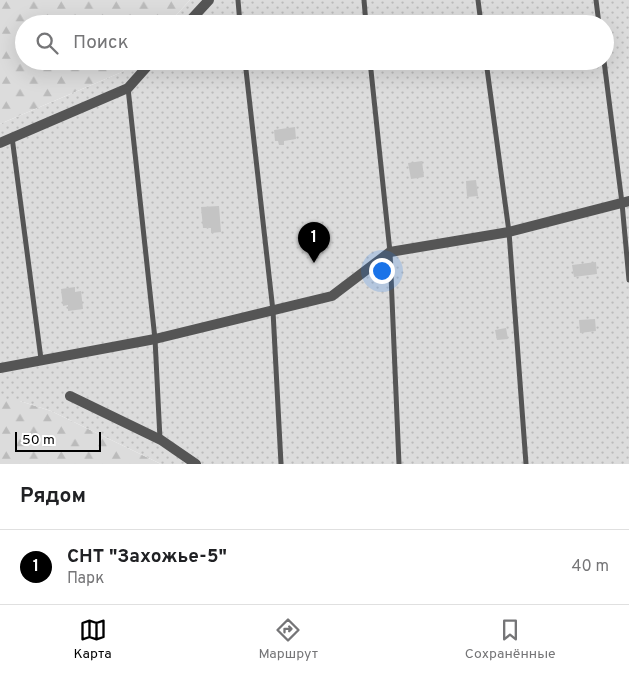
<!DOCTYPE html>
<html lang="ru">
<head>
<meta charset="utf-8">
<style>
	:root { --surface:#fff; --page:#f6f6f6; --text:#202124; --muted:#757577; --line:#e0e0e0; --accent:#000 }
	body { margin:0; font-family:Overpass,sans-serif; background:var(--page); color:var(--text) }
	.scale { position:absolute; left:15px; bottom:12px; width:86px; box-sizing:border-box; padding-left:5px; border:2px solid #000; border-top:0; font-size:14px; line-height:18px; white-space:nowrap; color:#000; -webkit-text-stroke:4px #fff; paint-order:stroke }
	.you { position:absolute; left:381px; top:270px; width:18px; height:18px; margin:-12px; border:4px solid #fff; border-radius:50%; background:#1a73e8; box-shadow:0 0 0 8px #1a73e833 }
	.badge { display:grid; place-items:center; width:32px; height:32px; border-radius:50%; background:var(--accent); color:#fff; font-size:16px; font-weight:700 }
	.pin { position:absolute; translate:-50% -41px; filter:drop-shadow(0 1px 2px #0008) }
	.pin::after { content:''; position:absolute; top:26px; width:18px; height:15px; background:inherit; clip-path:polygon(0 0,100% 0,50% 100%) }
	.list { margin:0; padding:0; list-style:none }
	h2 { display:flex; justify-content:space-between; align-items:center; height:65px; margin:0; padding:0 20px; font-size:21px }
	h2 small { font-size:16px; font-weight:400; color:var(--muted) }
	.list li { display:grid; grid-template-columns:32px 1fr auto; gap:15px; align-items:center; box-sizing:border-box; height:75px; padding:0 20px; border-top:1px solid var(--line) }
	.list b { display:block; font-size:19px; white-space:nowrap }
	.list p { margin:0; font-size:16px; white-space:nowrap; color:var(--muted) }
	.list em { font-size:16px; font-style:normal; color:var(--muted) }
	.icon { flex:none; width:28px; height:28px; fill:none; stroke:currentColor; stroke-width:2; stroke-linecap:round; stroke-linejoin:round }
	.map { position:relative; flex:none; width:629px; height:464px; overflow:hidden }
	.search { position:absolute; background:var(--surface); box-shadow:0 5px 20px #0002; left:15px; right:15px; top:15px; height:55px; display:flex; align-items:center; gap:12px; box-sizing:border-box; padding:0 18px; border-radius:28px; color:var(--muted); font-size:19px }
	.sheet { height:140px; background:var(--surface) }
	nav { display:flex; justify-content:space-around; align-items:center; box-sizing:border-box; height:70px; border-top:1px solid var(--line); background:var(--surface); font-size:14px; color:var(--muted) }
	nav a { display:grid; justify-items:center; gap:2px }
	nav .on { color:var(--accent) }
	.map>svg:first-child { display:block }
</style>
</head>
<body>
<div class="map">
<svg width="629" height="464" viewBox="0 0 629 464">
	<defs>
		<pattern id="forest-firs" width="22" height="20" patternUnits="userSpaceOnUse" patternTransform="scale(1.25)"><rect width="22" height="20" fill="#dcdcdc"/><path d="M5 1l3.5 6h-7zM16 11l3.5 6h-7z" fill="#bbb"/></pattern>
		<pattern id="park-dots" width="8" height="8" patternUnits="userSpaceOnUse" patternTransform="scale(1.25)"><rect width="8" height="8" fill="#dcdcdc"/><path d="M2 2h.1M6 6h.1" fill="none" stroke="#bbb" stroke-width="1.8" stroke-linecap="round"/></pattern>
	</defs>
	<rect width="100%" height="100%" fill="#fff"/>
	<path fill="url(#forest-firs)" d="M0,0H190L168,24H24V61H132L122,72L0,124Z
		M0,401H20L51,411L161,464H0Z"/>
	<path fill="url(#park-dots)" d="M190,0H629V464H161L51,411L20,401H0V124L122,72L132,61H605V24H168Z"/>
	<path fill="#c4c4c4" d="M295,127L296,139L284,141V145H279L278,141H275L274,130Z
		M422,161L424,177L411,179L408,163Z
		M476,180L478,196L467,197L466,181Z
		M219,206L221,232L211,233V228H203L201,207Z
		M596,262L597,274L574,277L572,265Z
		M75,287V292L81,291L83,309L68,311V305L63,306L61,289Z
		M595,319L596,331L580,333L579,320Z
		M506,328L508,339L497,340L495,330Z"/>
	<g fill="none" stroke-linecap="round" stroke-linejoin="round">
		<path stroke="#555" stroke-width="5" d="M238,0L240,24
			M364,0L366,24
			M478,0L481,24
			M596,0L599,24
			M245,61L273,311L281,464
			M370,61L390,252L399,464
			M486,61L509,232L526,464
			M604,61L622,203L629,280
			M128,88L155,339L160,439
			M12,137L41,359"/>
		<path stroke="#555" stroke-width="10" d="M187,24L209,0
			M0,143L128,88L152,61
			M0,368L155,339L332,296L390,252L509,232L629,201
			M70,396L161,440L196,464"/>
	</g>
</svg>
<div class="scale">50 m</div>
<div class="you"></div>
<div class="pin badge" style="left:314px;top:263px">1</div>
<div class="search"><svg class="icon" aria-label="search" viewBox="0 0 24 24"><circle cx="10" cy="10" r="6"/><path d="M15 15l6 6"/></svg>Поиск</div>
</div>
<section class="sheet">
<h2>Рядом<small></small></h2>
<ul class="list">
<li><span class="badge">1</span><div><b>СНТ &quot;Захожье-5&quot;</b><p>Парк</p></div><em>40 m</em></li>
</ul>
</section>
<nav>
<a class="on"><svg class="icon" aria-label="map" viewBox="0 0 24 24"><path d="M3 6l6-2 6 2 6-2v14l-6 2-6-2-6 2zM9 4v14M15 6v14"/></svg>Карта</a>
<a><svg class="icon" aria-label="directions" viewBox="0 0 24 24"><path d="M12 3l9 9-9 9-9-9zM9 14v-3h6M13 9l2 2-2 2"/></svg>Маршрут</a>
<a><svg class="icon" aria-label="saved" viewBox="0 0 24 24"><path d="M7 4h10v16l-5-4-5 4z"/></svg>Сохранённые</a>
</nav>
</body>
</html>
